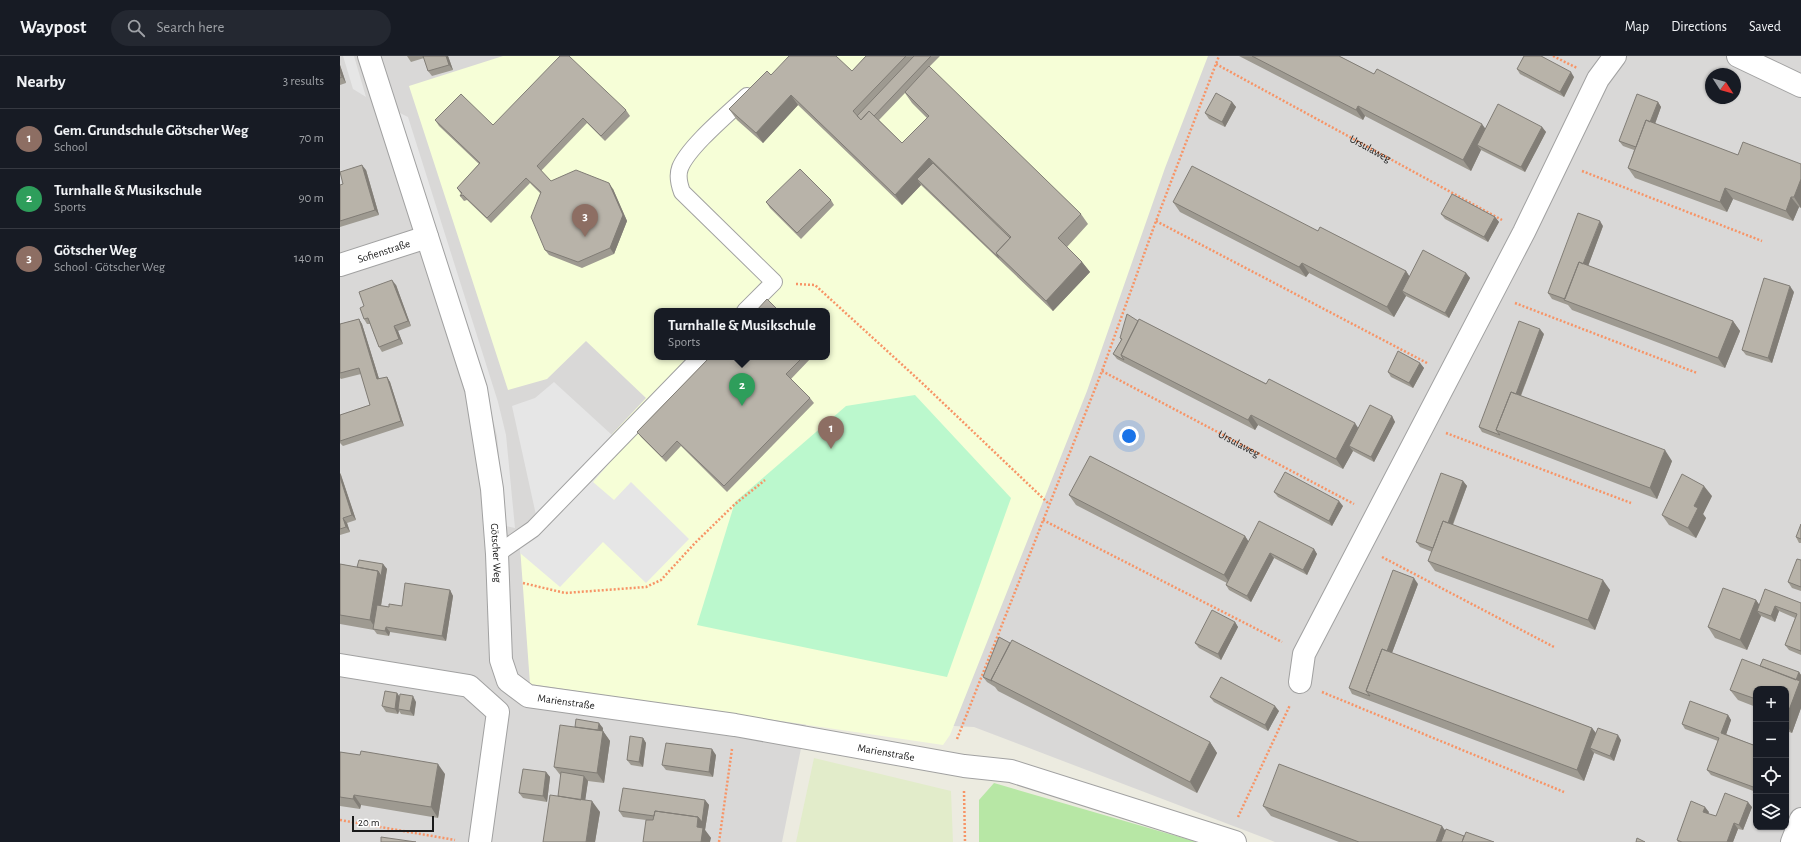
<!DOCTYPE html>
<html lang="en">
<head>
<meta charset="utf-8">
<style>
	:root { --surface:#171b24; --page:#242831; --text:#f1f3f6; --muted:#9ea1a6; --line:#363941; --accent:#dc9989 }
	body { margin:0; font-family:"Alegreya Sans",sans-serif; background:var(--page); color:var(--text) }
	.controls { position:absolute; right:12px; bottom:12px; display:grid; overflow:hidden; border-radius:8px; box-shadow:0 1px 3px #0004 }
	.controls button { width:36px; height:36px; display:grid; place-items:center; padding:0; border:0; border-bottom:1px solid var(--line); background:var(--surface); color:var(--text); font:20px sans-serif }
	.compass { position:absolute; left:1365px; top:12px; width:36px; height:36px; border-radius:50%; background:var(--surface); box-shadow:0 1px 3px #0004; rotate:126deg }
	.scale { position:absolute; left:12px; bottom:10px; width:82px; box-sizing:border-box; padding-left:4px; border:2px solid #1a1a1a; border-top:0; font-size:11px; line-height:14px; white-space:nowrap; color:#1a1a1a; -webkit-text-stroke:3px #fff; paint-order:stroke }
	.you { position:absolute; left:789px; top:380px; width:14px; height:14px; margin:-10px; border:3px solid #fff; border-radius:50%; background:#1a73e8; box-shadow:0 0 0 6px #1a73e833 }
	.badge { display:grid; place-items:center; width:26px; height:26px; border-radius:50%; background:var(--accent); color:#fff; font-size:13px; font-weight:700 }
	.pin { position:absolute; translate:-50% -33px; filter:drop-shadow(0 1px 2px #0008) }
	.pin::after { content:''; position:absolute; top:21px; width:14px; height:12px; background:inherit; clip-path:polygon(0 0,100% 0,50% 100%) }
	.popup { position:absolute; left:314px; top:252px; width:176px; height:52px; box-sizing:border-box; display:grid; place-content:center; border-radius:8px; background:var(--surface); filter:drop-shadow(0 1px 3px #0005); font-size:13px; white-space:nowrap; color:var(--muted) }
	.popup b { font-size:15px; color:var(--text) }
	.popup::after { content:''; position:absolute; left:50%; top:100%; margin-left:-8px; border:8px solid transparent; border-top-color:var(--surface) }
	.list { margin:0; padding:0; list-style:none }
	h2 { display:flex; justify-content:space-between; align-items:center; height:52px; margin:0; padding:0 16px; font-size:17px }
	h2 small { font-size:13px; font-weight:400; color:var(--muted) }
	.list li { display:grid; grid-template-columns:26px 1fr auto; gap:12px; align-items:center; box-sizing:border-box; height:60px; padding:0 16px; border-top:1px solid var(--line) }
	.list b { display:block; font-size:15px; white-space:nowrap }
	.list p { margin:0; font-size:13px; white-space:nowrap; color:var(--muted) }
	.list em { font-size:13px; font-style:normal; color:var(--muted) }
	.icon { flex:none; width:22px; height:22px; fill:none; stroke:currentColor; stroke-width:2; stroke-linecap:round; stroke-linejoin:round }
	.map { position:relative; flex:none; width:1461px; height:786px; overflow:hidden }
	header { display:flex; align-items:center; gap:24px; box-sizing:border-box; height:56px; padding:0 20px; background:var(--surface); border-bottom:1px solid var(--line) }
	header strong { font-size:19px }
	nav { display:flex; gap:22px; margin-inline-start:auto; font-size:14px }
	.search { width:280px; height:36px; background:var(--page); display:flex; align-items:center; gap:10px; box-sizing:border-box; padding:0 14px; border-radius:22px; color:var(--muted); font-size:15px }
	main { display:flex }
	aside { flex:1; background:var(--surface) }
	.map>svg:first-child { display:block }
</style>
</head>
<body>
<header>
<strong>Waypost</strong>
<div class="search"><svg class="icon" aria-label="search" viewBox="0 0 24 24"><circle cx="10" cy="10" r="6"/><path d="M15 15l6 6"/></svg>Search here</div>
<nav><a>Map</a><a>Directions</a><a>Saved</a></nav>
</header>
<main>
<aside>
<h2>Nearby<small>3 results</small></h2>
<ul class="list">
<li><span class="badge" style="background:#8d6e63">1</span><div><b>Gem. Grundschule Götscher Weg</b><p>School</p></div><em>70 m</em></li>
<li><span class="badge" style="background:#2e9e5b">2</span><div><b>Turnhalle &amp; Musikschule</b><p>Sports</p></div><em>90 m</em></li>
<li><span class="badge" style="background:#8d6e63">3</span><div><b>Götscher Weg</b><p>School · Götscher Weg</p></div><em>140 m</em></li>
</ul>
</aside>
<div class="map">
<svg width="1461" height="786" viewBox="0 0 1461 786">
	<rect width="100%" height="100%" fill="#ecebe0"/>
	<path fill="#d9d8d7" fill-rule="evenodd" d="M0,0H1461V786H935L634,671L467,663L442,786H0ZM1371,18H1395V42H1371ZM317,255H487V301H317ZM1416,633H1446V771H1416Z"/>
	<path fill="#f6fed7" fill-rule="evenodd" d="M163,0H868L825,112L747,335L610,679L603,689L190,628L179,477L306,342L246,285L207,323L168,334L69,30ZM317,255H487V301H317Z"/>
	<path fill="#e2ecca" d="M474,702L611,735L613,786H456Z"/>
	<path fill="#b7e7a5" d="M654,727L857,786H639V744Z"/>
	<path fill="#bbf8cd" d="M575,339L671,442L607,621L357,569L395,446L506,350Z"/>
	<path fill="#e6e6e6" d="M3,0H14L26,41L13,33Z
		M58,56L68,61L158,346L166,379L175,472L166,470L157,380L149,347Z
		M214,326L284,390L253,426L274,444L291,426L349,483L306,527L263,486L220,531L180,497L179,477L196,459L172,350L195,342Z"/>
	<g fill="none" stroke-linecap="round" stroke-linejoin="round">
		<g stroke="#a1a1a1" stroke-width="18">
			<path id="service" d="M405,255L434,226L342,136C339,128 337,120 340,112C348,91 389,57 407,40
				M157,498L193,473L360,301"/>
		</g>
		<g stroke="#a1a1a1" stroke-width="24">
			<g id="minor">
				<path id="s3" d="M29,0L136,333L152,433L157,498L161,604L168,625L188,640L395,669L624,710L671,715L895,786"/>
				<path d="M1398,0L1461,30"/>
				<path id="s4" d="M0,209L87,181"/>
				<path d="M0,609L129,630L158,656L140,786"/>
				<path d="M960,626L964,598L1184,176L1258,23L1275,0"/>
				<path d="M1452,786L1461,763"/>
			</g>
		</g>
		<g stroke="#f79466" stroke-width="2.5" stroke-dasharray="2 2" stroke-linecap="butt">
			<path d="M1213,0L1237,12"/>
			<path id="s1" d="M876,8L1162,164"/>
			<path d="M1242,115L1422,185"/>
			<path d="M816,165L1087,307"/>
			<path d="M456,228L475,229L580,325L709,448"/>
			<path d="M1175,247L1357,317"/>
			<path id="s2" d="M762,315L1014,448"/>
			<path d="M1106,377L1291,447"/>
			<path d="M703,464L942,586"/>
			<path d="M1042,501L1214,591"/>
			<path d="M183,527L225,537L306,531L321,524L355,487L395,448L425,424"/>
			<path d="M982,636L1224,736"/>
			<path d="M617,683L762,315L816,165L879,0"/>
			<path d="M624,735L625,786"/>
			<path d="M898,761L950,649"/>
			<path d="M0,764L115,784"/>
			<path d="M379,786L392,693"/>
		</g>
		<use href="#service" stroke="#fff" stroke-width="16"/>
		<use href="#minor" stroke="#fff" stroke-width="22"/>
	</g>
	<path fill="#9e9a91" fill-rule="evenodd" d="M67,0H108L113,14L92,20L88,15L84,2L71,6Z
		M526,0H600L589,11L741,158L748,168L727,191L742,206L750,216L713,255L581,129L562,149L458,49L423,87L397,64L389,53L431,19L512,15ZM565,37L572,47L587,62L562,87L539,64Z
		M899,0H999L1034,18L1146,73L1202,71L1206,76L1185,116L1141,94L1131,115L1025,60L1023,64Z
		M0,9L6,27L0,29Z
		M1177,13L1234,21L1224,41L1180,18Z
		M892,46L896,51L885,71L869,63L865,57Z
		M1318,46L1321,51L1315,68L1398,99L1461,108V152L1459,151L1453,165L1393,143L1387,156L1295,122L1288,112L1294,94L1283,90L1279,85Z
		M286,54L290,60L265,85L247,67L201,115L211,125L273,133L287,165L274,198L242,212L209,199L205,194L200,137L190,127L151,167L127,144L124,145L120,140L121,138L117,132L139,108L99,70L95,64L153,69Z
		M26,114L39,159L0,171V129L3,128Z
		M491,144L494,149L461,183L430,152L426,146Z
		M833,146L978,175L1066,215L1069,220L1126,217L1130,222L1109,262L1066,240L1054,261L969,217L966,221L840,156Z
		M1101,158L1155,161L1159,166L1148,186L1105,163Z
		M1263,170L1248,210L1393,265L1400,275L1385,312L1232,254L1228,249L1212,243L1208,237Z
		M56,229L71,270L58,275L63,288L42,296L39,291L30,268H27L24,263V250Z
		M1454,236L1432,307L1406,299L1402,294Z
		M19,263L22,268L39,323L47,321L50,326L64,370L3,390L0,387V359L30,349L21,318L1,323L0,322V268Z
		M798,265L1018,372L1052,360L1055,366L1034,406L1013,395L1003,413L918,369L915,374L777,303L773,298L781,284L780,282Z
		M1204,278L1181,340L1332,405L1317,443L1142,376L1139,371Z
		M370,301H472L451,323L470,342L474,347L387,436L341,390L326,406L301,381L297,376Z
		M1080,307L1084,312L1073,332L1051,321L1048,316Z
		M0,417L1,419L16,464L7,467L10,476L0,479Z
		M1123,425L1127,430L1113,469L1270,534L1255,574L1095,515L1088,505L1092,496L1080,491L1076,486Z
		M934,436L1003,450L992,470L938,441Z
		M729,439L905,480L908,485L974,493L977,498L967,519L934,502L911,546L889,534L886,529L887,527L736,449Z
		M1372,440L1363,458L1366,462L1356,482L1329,469L1322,459Z
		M1461,468V487H1459L1456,481Z
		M1461,504V535L1452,532L1448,526Z
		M0,508L17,511L43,508L47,513L41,550L49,551L62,550L110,534L113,540L106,585L50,576L49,580L37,578L34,574L0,568Z
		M1078,528L1052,597L1252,672L1256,677L1281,684L1274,705L1254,697L1244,725L1012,638L1009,632Z
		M1416,544L1419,549L1461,547V599L1449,594L1445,589L1455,562L1439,555L1435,566L1421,560L1407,594L1375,582L1368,571Z
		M895,566L898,571L881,604L859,592L855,587Z
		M1420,610L1459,616L1461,619V652L1452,677L1446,675V633H1416V651L1398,644L1390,634Z
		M643,621L870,686L877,697L857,737L658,635L655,631L647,626Z
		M57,637L60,641L76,646L74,660L61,658L59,655L58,658L46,656L42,650Z
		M870,641L939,655L928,675L874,646Z
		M1388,659L1391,664L1386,678L1416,690V736L1371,719L1367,714L1378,685L1345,673L1342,668Z
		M235,671L263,672V675L270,685L264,727L248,725L245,744L260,756L255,786H203L218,740L221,720L214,711Z
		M303,682L306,687L303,711L291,709L287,704Z
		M0,696L105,718L98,762L21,749L20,753L0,750Z
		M376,699L373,721L326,714L322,709Z
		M206,716L210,721L207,746L183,742L179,737Z
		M365,744L369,749L365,774L371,782L306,764L283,761L279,755Z
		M923,750L1106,774L1124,780L1154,786H999L931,760Z
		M1412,751L1403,774L1398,773L1393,786H1338L1337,784L1369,756L1368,758L1376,760Z"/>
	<path fill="#817d76" d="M106,0H108L113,14L109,9Z
		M0,9L6,27L2,21L0,15Z
		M1231,16L1234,21L1224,41L1220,36Z
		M451,39L458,49L423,87L416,77Z
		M892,46L896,51L885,71L882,66Z
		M1318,46L1321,51L1304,98L1300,93Z
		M1018,50L1025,60L1023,64L1016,54Z
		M1142,68L1150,79L1137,89L1141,94L1131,115L1123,104Z
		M1202,71L1206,76L1185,116L1181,111Z
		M589,102L597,112L577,123L581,129L562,149L555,139Z
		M22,109L26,114L39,159L35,154Z
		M1461,123V152L1454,141Z
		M269,127L273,133L287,165L274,198L270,192Z
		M1385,132L1393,143L1387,156L1380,146Z
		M1451,141L1459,151L1453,165L1446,155Z
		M1155,161L1159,166L1148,186L1144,181Z
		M1260,165L1263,170L1234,248L1229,245Z
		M742,206L750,216L713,255L706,245Z
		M962,207L969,217L966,221L959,211Z
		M1066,215L1073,226L1062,235L1066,240L1054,261L1047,251Z
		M1126,217L1130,222L1109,262L1105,257Z
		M52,224L56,229L71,270L68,265Z
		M1450,230L1454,236L1432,307L1428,302Z
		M19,263L22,268L41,329L37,323Z
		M1393,265L1400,275L1385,312L1378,302Z
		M54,270L58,275L63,288L59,283Z
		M1200,273L1204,278L1166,378L1161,376Z
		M1080,307L1084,312L1073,332L1069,327Z
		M47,321L50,326L64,370L61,365Z
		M911,359L918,369L915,374L908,364Z
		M1052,360L1055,366L1034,406L1031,401Z
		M1015,367L1022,378L1009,390L1013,395L1003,413L996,403Z
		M1325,394L1332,405L1317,443L1310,432Z
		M0,417L1,419L16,464L12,459L0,421Z
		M1123,425L1127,430L1101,499L1098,494Z
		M1364,430L1372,440L1363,458L1366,462L1356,482L1348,472L1354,450Z
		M999,445L1003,450L992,470L989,465Z
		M3,462L7,467L10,476L6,471Z
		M905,480L912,491L892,530L884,519Z
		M974,493L977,498L967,519L963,514Z
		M930,497L934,502L911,546L907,540Z
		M43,508L47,513L45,525L41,520Z
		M38,515L45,525L37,573H36L30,564Z
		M1074,522L1078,528L1036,639L1031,637Z
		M1263,524L1270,534L1255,574L1248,564Z
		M110,534L113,540L106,585L102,580Z
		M1416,544L1423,554L1417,555L1421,560L1407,594L1400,584Z
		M1435,550L1439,555L1435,566L1431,560Z
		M895,566L898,571L881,604L878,598Z
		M46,571L50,576L49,580L45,575Z
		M1459,616L1461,619V652L1452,677L1446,669V662L1455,627Z
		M57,637L61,643L58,653L59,655L58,658L55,653Z
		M73,640L76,646L74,660L70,655Z
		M935,650L939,655L928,675L925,669Z
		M1388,659L1391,664L1385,682L1381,677Z
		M259,667L263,672L261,684L258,679Z
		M1252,672L1260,683L1250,692L1254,697L1244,725L1237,714Z
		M263,675L270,685L264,727L257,717Z
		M1278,679L1281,684L1274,705L1270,700Z
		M303,682L306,687L303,711L299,706Z
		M870,686L877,697L857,737L850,726Z
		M372,693L376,699L373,721L369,716Z
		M98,708L105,718L98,762L91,751Z
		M206,716L210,721L207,746L203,740Z
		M244,720L248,725L244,753L240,748Z
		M14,739L21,749L20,753L13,743Z
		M365,744L369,749L365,774L371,782L370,786H361L357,771L358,761Z
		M252,745L260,756L255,786H246Z
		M1408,746L1412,751L1403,774L1399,769Z
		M1365,751L1369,756L1367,761L1363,756Z
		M1394,767L1398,773L1393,786H1387Z
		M1102,770L1109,780L1107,786H1096Z"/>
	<path fill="#b8b3a9" stroke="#817d76" d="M83,0H106L109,9L88,15Z
		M220,0H229L286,54L261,80L243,62L197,110L211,125L236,114L269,127L283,159L270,192L238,206L205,194L191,161L201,136L186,122L147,162L123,139L120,140L122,137L117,132L140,107L95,64L121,38L153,69Z
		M449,0H496L512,15L526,0H566L513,55L521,64L529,55L562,87L589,60L565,36L589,10L741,158L718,182L742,206L706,245L656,197L671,181L589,102L555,139L451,39L416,77L389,53L427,15L431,19Z
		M574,0H591L534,60L529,55L521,64L517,60Z
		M912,0H999L1034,18L1037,13L1142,68L1123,104L1018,50L1016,54Z
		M1184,0H1201L1231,16L1220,36L1177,13Z
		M0,15L2,21L0,22Z
		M876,37L892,46L882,66L865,57Z
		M1297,38L1318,46L1310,66L1306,64L1296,91L1279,85Z
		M1158,48L1202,71L1181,111L1137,89Z
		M1306,64L1398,99L1403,86L1461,108V123L1454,141H1451L1446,155L1385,132L1380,146L1288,112Z
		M593,107L670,182L656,197L659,202L577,123Z
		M22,109L35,154L0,165V129L3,128L0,116Z
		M852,110L978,175L980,171L1066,215L1047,251L962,207L959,211L833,146Z
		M460,113L491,144L457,177L426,146Z
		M1112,138L1155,161L1144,181L1101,158Z
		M1238,157L1260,165L1243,208L1239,206L1225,243L1208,237Z
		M1083,194L1126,217L1105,257L1062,235Z
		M1239,206L1393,265L1378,302L1224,244Z
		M1424,222L1450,230L1428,302L1402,294Z
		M52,224L68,265L54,270L59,283L39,291L28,262L24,263L20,252L24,250L19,236Z
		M427,243L439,255H416Z
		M787,258L798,265L781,299L784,304L773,298L782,283L780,282Z
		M19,263L37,323L47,321L61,365L0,385V359L30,349L19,312L0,317V268Z
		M799,263L926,328L929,323L1015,367L996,403L911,359L908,364L781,299Z
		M1179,265L1200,273L1176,338L1171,336L1156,374L1160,379L1139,371Z
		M1058,295L1080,307L1069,327L1048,316Z
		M370,301H463L446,318L470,342L384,430L337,385L322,401L297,376Z
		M1171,336L1325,394L1310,432L1156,374Z
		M1030,349L1052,360L1031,401L1009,390Z
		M750,400L905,480L884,519L729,439Z
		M945,416L999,445L989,465L934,436Z
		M1101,417L1123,425L1108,467L1103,465L1093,492L1076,486Z
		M1342,418L1364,430L1354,450L1358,452L1348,472L1322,459Z
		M0,421L12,459L3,462L6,471L0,473Z
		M919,465L974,493L963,514L930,497L907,540L886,529Z
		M1103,465L1263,524L1248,564L1088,505Z
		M1461,468V483L1456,481Z
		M1457,503L1461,504V531L1448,526Z
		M19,504L43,508L41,520L38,515L17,511Z
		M0,508L38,515L30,564L0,559Z
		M1053,514L1074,522L1047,595L1042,593L1026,635L1030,640L1009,632Z
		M65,527L110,534L102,580L46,571L45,575L33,573L37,549L49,551V548L62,550Z
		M1383,532L1416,544L1400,584L1368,571Z
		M1425,533L1461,547V595L1445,589L1457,558L1435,550L1431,560L1417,555Z
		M872,554L895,566L878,598L855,587Z
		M659,581L670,587L651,624L652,625L643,621Z
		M672,584L870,686L850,726L651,624Z
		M1042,593L1252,672L1237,714L1026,635Z
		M1402,603L1460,625L1446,662V633H1416V643L1390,634Z
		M1423,603L1459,616L1456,624L1420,610Z
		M881,621L935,650L925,669L870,641Z
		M45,635L57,637L55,653L42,650Z
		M60,638L73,640L70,655L58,653Z
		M1350,645L1388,659L1381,677L1416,690V732L1367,714L1379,682L1342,668Z
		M236,663L259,667L258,674L235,671Z
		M220,669L263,675L257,717L214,711Z
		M1258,672L1278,679L1270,700L1250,692Z
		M290,680L303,682L299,706L287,704Z
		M326,687L372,693L369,716L322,709Z
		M21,695L98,708L91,751L14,739L13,743L0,741V696L20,699Z
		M939,708L1102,770L1096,786H1019L923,750Z
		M183,713L206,716L203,740L179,737Z
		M221,716L244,720L241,744L218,740Z
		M283,732L365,744L362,766L358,761L315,755L314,760L279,755Z
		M1385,737L1408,746L1399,769L1394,767L1387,786H1342L1337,784L1351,745L1365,751L1363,756L1376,760Z
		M210,739L252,745L246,786H203Z
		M315,755L358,761L357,771L363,772L361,786H303L306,764H313Z
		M1106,773L1124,780L1122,786H1101Z
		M1126,776L1154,786H1122Z
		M41,781L76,786H41Z
		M1297,782L1305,786H1296Z"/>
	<g text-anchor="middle" stroke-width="3" stroke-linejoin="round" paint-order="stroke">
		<g font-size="11" fill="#1a1a1a" stroke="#fff">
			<text dy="4" stroke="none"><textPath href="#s1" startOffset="176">Ursulaweg</textPath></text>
			<text dy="4" stroke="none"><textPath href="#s4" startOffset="46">Sofienstraße</textPath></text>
			<text dy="4" stroke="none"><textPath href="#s2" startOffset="155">Ursulaweg</textPath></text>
			<text dy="4" stroke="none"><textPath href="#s3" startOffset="515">Götscher Weg</textPath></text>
			<text dy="4" stroke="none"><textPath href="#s3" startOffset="708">Marienstraße</textPath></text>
			<text dy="4" stroke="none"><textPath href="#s3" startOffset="1032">Marienstraße</textPath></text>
		</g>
	</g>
</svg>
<div class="controls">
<button>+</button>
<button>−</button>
<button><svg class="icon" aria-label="locate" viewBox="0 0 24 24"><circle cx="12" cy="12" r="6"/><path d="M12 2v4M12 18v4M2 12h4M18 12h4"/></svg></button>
<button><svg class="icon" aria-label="layers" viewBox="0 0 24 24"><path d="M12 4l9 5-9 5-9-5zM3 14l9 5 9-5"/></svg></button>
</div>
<svg class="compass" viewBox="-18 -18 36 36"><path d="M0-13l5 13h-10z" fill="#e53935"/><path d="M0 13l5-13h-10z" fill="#9ea1a6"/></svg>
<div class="scale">20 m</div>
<div class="you"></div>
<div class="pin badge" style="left:491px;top:393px;background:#8d6e63">1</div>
<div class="pin badge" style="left:402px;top:350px;background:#2e9e5b">2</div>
<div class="popup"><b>Turnhalle &amp; Musikschule</b>Sports</div>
<div class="pin badge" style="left:245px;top:181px;background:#8d6e63">3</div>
</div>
</main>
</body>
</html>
